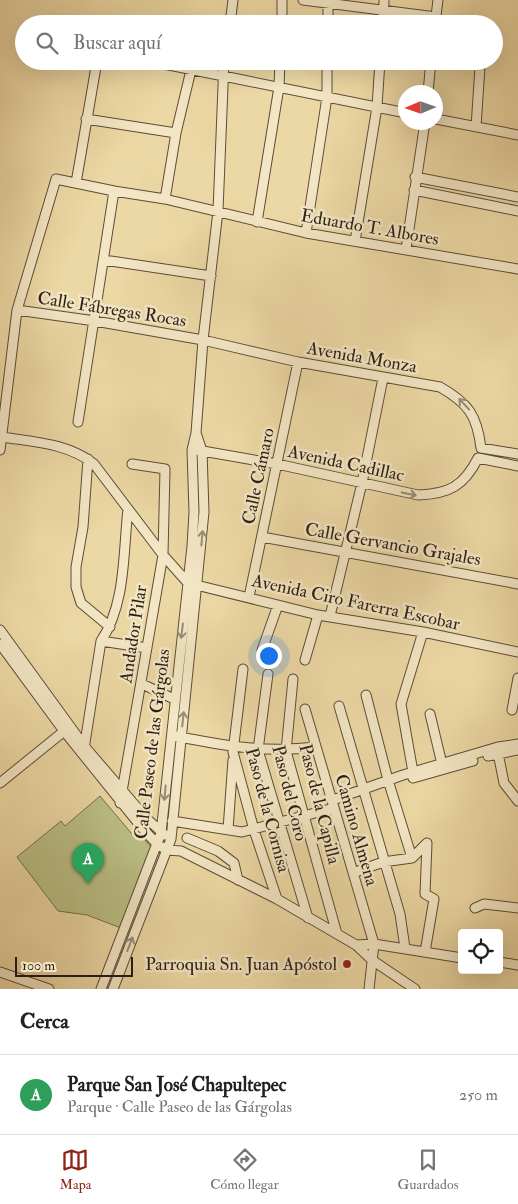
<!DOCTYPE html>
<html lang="es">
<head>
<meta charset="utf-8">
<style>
	:root { --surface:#fff; --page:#f2f2f2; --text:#202124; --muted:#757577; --line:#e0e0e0; --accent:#8f2418 }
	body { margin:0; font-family:"IM FELL Double Pica",serif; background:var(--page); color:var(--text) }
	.controls { position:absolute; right:15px; bottom:15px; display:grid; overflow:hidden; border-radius:5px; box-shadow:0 5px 20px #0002 }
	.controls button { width:45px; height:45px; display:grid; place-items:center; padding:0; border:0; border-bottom:1px solid var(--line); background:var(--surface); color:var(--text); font:25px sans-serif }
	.compass { position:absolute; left:398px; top:85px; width:45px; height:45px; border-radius:50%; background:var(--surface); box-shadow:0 5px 20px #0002; rotate:268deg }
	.scale { position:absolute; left:15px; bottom:12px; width:118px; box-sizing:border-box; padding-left:5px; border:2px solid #2c1e15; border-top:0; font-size:14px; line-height:18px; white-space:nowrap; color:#2c1e15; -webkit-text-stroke:4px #f3e6c4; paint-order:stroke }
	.you { position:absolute; left:268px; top:655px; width:18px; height:18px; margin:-12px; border:4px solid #fff; border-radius:50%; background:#1a73e8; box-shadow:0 0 0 8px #1a73e833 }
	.badge { display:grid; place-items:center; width:32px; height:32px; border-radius:50%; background:var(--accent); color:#fff; font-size:16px; font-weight:700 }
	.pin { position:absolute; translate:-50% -41px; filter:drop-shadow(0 1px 2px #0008) }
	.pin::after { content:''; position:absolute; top:26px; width:18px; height:15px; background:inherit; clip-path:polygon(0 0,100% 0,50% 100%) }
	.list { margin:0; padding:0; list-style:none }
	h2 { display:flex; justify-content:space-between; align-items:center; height:65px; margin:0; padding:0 20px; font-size:21px }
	h2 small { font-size:16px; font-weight:400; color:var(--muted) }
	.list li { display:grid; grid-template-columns:32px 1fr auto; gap:15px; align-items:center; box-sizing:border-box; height:80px; padding:0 20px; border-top:1px solid var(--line) }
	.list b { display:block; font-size:19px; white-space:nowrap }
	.list p { margin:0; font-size:16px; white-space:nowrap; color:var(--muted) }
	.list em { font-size:16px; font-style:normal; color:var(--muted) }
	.icon { flex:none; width:28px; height:28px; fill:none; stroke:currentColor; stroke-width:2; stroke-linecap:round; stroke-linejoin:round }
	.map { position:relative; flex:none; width:518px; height:989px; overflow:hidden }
	.search { position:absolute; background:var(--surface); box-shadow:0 5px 20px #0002; left:15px; right:15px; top:15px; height:55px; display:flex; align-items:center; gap:12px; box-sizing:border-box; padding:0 18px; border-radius:28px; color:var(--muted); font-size:19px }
	.sheet { height:145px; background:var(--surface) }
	nav { display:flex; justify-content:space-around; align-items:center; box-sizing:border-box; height:70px; border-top:1px solid var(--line); background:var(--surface); font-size:14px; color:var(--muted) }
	nav a { display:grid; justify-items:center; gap:2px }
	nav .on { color:var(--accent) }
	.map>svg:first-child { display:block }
</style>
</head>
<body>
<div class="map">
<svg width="518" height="989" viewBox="0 0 518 989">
	<rect width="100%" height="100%" fill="#ecd8a4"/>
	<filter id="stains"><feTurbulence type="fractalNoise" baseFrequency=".004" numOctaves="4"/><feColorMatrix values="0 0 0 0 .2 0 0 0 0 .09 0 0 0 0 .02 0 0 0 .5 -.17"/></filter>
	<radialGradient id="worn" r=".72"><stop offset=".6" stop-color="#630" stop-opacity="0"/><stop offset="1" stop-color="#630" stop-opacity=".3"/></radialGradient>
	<path fill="#babe84" stroke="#736e4c" d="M100,796L132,834H140L152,848L121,928L87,915L58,911L17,857L61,821L65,826Z"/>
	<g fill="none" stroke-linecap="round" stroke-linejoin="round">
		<g stroke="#5c4c39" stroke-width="11">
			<path id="minor" d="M303,0L436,17
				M230,24L233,0
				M282,24V0
				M328,24V0
				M383,24L384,0
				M435,24L438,0
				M149,61L406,113
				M428,92L431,61
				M86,119L176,133
				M436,119L518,135
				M476,127L480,67
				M415,177L518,197
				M76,183L97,61
				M414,190L518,211
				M165,199L176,133L191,70
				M257,222L279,87L280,61
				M306,233L327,97V61
				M355,241L377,107L380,61
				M406,249L425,122
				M104,260L211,276
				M17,310L95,321L203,340L298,362L440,387C468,403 477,415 481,448L518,454
				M78,422L114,191
				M2,437C33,442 68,443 94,464L163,555L188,583L318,615L423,632L518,652
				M0,450L17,310L56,179L114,191L165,199L306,233L518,269
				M197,450L277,464L418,495C449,494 464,486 478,458L518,466
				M88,459L83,527L76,567V587L81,603L110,627
				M262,537L518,584
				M249,597L298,362
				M330,616L362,483L383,378
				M0,630L85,747L146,818L165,835
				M101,641L147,648
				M0,644L64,731L143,829L158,845L167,850L181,851L277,899L356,945L372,960L415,989
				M262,650L278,605
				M305,660L318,615
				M243,669L233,752L254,830L277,899
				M268,674L258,750L308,918
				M293,679L286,751L337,934
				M142,684L174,699
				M366,695L388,780L412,858
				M339,706L400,914L405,948
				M305,709L374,944L369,989
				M512,710L518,678
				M430,714L442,764
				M175,736C225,746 266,753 316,747
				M84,749L101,641C126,604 123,553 128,509
				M498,753L504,783L518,801
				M488,756L518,750
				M413,772L401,704L423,632
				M413,778L473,761
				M0,783L68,728
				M333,800L403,775L498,747L518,744
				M120,803L163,555L165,469L132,464
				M172,821L242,832L334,808
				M228,830L233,760
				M187,838L218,851L234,863L238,880
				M353,873L383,862L412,858L427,843
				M475,908L484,904L518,908
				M356,945L374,944L462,958
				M425,952L434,899L425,894L427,843
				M499,962L518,965
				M0,972L49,989
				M101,989L161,833L192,546L194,512L192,450L196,433L203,340L218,211L224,61
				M113,989L171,839L204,512L202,451L196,433"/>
		</g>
		<use href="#minor" stroke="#f3e6c4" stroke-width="9"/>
	</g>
	<defs><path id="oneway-shaft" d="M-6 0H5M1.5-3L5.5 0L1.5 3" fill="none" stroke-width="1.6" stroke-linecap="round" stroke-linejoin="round" transform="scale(1.25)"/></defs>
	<g stroke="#998c75">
		<use href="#oneway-shaft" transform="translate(464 404) rotate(-133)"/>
		<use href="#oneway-shaft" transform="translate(409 494) rotate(12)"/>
		<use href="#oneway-shaft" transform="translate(202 538) rotate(-85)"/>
		<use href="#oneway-shaft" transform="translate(182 631) rotate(97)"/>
		<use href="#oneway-shaft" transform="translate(183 719) rotate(-84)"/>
		<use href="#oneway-shaft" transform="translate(165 793) rotate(95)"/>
		<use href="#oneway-shaft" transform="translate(130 944) rotate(-69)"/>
	</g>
	<circle fill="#8f2418" stroke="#f3e6c4" stroke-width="2" cx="347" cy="964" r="5"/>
	<g text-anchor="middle" stroke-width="5" stroke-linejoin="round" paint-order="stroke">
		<g font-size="18" fill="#2c1e15" stroke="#f3e6c4">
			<text transform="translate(370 227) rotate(10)" y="6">Eduardo T. Albores</text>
			<text transform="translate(112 309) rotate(9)" y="6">Calle Fábregas Rocas</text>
			<text transform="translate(362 357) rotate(10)" y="6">Avenida Monza</text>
			<text transform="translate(346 463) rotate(12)" y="6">Avenida Cadillac</text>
			<text transform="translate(258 476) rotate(-78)" y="6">Calle Cámaro</text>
			<text transform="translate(393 544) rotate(10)" y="6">Calle Gervancio Grajales</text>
			<text transform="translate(356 602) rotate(12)" y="6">Avenida Ciro Farerra Escobar</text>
			<text transform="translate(133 634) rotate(-81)" y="6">Andador Pilar</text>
			<text transform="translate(152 744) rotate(-83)" y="6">Calle Paseo de las Gárgolas</text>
			<text transform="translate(290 793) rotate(76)" y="6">Paso del Coro</text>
			<text transform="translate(320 804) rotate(76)" y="6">Paso de la Capilla</text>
			<text transform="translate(268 810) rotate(75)" y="6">Paso de la Cornisa</text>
			<text transform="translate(357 830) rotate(74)" y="6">Camino Almena</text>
		</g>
		<g font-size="18" fill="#2c1e15" stroke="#f3e6c4" text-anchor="end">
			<text x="337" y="970">Parroquia Sn. Juan Apóstol</text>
		</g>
	</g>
	<rect width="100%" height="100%" filter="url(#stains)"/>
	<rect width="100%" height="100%" fill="url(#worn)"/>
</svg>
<div class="controls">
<button><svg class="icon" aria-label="locate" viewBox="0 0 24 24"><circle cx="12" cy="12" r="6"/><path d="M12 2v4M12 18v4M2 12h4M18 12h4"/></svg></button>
</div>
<svg class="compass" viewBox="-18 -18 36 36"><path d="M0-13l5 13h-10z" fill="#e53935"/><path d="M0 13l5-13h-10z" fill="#757577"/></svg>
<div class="scale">100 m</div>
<div class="you"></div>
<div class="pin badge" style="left:88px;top:884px;background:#2e9e5b">A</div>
<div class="search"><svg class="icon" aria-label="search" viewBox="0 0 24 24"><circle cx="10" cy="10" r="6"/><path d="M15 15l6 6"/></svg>Buscar aquí</div>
</div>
<section class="sheet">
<h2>Cerca<small></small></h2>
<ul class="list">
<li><span class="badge" style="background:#2e9e5b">A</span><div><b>Parque San José Chapultepec</b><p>Parque · Calle Paseo de las Gárgolas</p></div><em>250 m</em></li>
</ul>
</section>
<nav>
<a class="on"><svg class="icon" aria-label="map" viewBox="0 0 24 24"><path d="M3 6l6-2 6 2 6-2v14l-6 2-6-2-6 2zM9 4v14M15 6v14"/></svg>Mapa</a>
<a><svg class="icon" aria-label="directions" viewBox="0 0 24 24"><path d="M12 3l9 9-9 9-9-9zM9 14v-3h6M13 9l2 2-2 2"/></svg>Cómo llegar</a>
<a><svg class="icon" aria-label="saved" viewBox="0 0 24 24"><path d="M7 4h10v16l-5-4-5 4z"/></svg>Guardados</a>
</nav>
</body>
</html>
